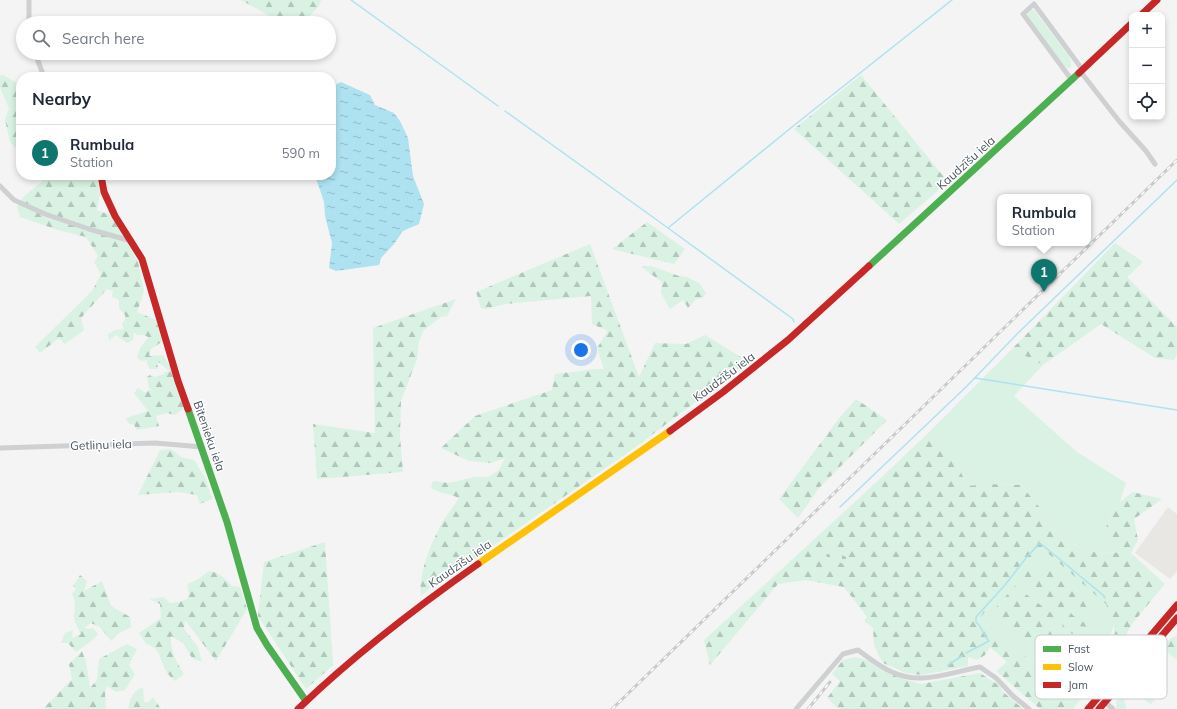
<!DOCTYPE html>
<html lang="en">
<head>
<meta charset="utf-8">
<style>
	:root { --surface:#fff; --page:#f2f2f3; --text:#1f2937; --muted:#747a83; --line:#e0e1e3; --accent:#0f766e }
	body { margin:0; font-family:Mulish,sans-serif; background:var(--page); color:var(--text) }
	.controls { position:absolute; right:12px; top:12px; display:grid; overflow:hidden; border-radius:8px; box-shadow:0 2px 6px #0003 }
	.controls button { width:36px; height:36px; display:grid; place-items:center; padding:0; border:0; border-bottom:1px solid var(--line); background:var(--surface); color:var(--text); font:20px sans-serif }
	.you { position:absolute; left:581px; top:350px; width:14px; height:14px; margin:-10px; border:3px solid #fff; border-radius:50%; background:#1a73e8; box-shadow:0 0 0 6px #1a73e833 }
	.badge { display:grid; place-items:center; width:26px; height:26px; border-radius:50%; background:var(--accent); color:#fff; font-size:13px; font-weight:700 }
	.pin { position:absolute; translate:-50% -33px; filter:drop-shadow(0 1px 2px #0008) }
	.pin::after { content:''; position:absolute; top:21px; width:14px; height:12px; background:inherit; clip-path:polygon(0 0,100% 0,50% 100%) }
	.popup { position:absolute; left:997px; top:194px; width:94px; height:52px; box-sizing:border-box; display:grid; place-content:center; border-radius:8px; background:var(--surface); filter:drop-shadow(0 1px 3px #0005); font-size:13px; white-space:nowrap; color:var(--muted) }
	.popup b { font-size:15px; color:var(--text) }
	.popup::after { content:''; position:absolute; left:50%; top:100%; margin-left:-8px; border:8px solid transparent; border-top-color:var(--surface) }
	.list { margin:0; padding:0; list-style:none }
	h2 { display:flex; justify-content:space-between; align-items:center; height:52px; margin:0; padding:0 16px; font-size:17px }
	h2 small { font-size:13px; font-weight:400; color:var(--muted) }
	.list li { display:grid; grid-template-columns:26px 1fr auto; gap:12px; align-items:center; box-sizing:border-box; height:56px; padding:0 16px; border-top:1px solid var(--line) }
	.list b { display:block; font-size:15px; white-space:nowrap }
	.list p { margin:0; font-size:13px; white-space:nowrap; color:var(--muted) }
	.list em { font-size:13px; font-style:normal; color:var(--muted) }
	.icon { flex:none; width:22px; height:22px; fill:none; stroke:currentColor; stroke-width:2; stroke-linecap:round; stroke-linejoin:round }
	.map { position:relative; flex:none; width:1177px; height:709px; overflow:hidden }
	.search { position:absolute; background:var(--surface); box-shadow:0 2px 6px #0003; left:16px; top:16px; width:320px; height:44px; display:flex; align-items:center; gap:10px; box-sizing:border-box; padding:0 14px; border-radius:22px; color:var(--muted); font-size:15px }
	.panel { position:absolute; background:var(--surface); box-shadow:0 2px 6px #0003; left:16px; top:72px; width:320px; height:108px; border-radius:16px }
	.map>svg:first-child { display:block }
</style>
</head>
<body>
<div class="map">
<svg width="1177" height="709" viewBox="0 0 1177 709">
	<defs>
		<pattern id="forest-firs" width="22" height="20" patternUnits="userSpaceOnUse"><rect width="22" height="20" fill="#d9f2e3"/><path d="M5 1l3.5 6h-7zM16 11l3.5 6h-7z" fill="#b2c7bb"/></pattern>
		<pattern id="cemetery-stones" width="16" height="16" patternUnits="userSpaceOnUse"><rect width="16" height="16" fill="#d9f2e3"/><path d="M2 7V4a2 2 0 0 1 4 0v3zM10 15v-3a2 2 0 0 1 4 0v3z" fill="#b2c7bb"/></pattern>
		<pattern id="water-ripples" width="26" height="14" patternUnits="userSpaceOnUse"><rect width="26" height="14" fill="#aee2f0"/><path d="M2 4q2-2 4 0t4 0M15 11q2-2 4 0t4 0" fill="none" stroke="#90bac6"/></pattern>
	</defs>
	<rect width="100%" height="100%" fill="#f4f4f4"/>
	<path fill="#e8e7e3" d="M1168,507L1177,514V571L1170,579L1135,553Z"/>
	<path fill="#d9f2e3" d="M1031,10H1034L1068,55L1071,62V67L1069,68H1067L1061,62L1028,17L1027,14Z
		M1012,349L1043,365L1014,396L1077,452L1126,483L1120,502L1109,516L1115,544L1131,553L1091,552L1060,538L1040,508L1021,485L988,484L967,486L956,461L925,436Z
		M1041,547L1108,605L1114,624L1110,637L1093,656L1074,653L1035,664L978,620Z
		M1162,648L1168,653L1124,701L1127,709H1117L1116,703L1122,692Z
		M1154,683L1162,688V692L1151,704L1148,703L1142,697V694Z"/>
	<path fill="url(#forest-firs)" d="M241,0H321L319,6L307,19L301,23H282Z
		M1,74L21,85V153L10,142L5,120L9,108L0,88V77Z
		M861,75L948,182L899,224L794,129Z
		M43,175H97L100,194L97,210L110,215L121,231L138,262L144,291L137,312L156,320L163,341L151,349L149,356L163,355L175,374L186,407L175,415L167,413L156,416L159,426L137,430L134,425L128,423L126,418L148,411L134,393L138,388L146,393L148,390H152L149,388L147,377L150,375L155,377L164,374L165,372H170L160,363L157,362L158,369H150L147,364V360L142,361L137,358L140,348L148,337L144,335H137L134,332L133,340L127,343L116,335L109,341L108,334L115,330L124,329L122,324L125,319V315L119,308V300L112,297L113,291L107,289L81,318L84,330L65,344L59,338L40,353L35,347L92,291L101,274L94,262L98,256L86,237L58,230L20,217L17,207L23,197L46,178Z
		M647,222L685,249L674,264L612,249Z
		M1115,243L1143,262L1127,277L1177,327V355L1174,360L1155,358L1101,324L1043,365L1012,349Z
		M590,244L639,377L655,343L686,344L705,335L749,362L633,449L474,559L447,574L421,596C418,573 432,541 443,521C448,513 454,506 459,498C449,493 441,494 431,488L433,481L449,483L474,477H488L499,470L505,458L491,463L469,461L441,448L475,416L552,390L555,374L596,369H604L597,348L608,331L592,324L591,296L505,304L487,309L481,308L476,292Z
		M651,266L679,276L687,277L699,283L706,293L703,298L696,299L688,308L683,300L670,309L661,293L662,282L641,267Z
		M456,299L447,316L441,317L424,330L419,341L417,359L401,401L400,437L403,472L317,479L313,424L375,433L373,328Z
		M856,399L887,420L819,488L798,518L779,499L840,417Z
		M925,436L942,443L956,461L967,486L988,484L1021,485L1040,508L1060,538L1091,552L1130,553L1115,544L1105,533C1110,510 1114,506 1133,492L1162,499L1134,519L1138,540L1131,553L1165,584L1132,624L1123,640L1114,638V624L1105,616L1107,605L1041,547L978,620L1035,664L1074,653L1093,656L1103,648H1109V658L1103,665L1097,680L1073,709H1040L996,671L1007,662L990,647L985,655L977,660L968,657V666L922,675L906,673L883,663L878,654L874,645L873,628L864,621L867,617L844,587L806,580L778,584L710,665L704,640C778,572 853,505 925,436Z
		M171,449L181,457L194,460L206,479L212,499L200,504L197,495L177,492L138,495L160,450Z
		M325,542L333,665L306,689L258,616L264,562Z
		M1029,568H1038L1050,571L1092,605L1086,611L1068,596C1067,613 1072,616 1086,623L1088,627L1078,626L1070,622L1073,634L1063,630L1062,615L1051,606L1044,588C1035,587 1022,588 1020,577Z
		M209,571C219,572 226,579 232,586L240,587L247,609L216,661L185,620L184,629L198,647L202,662L192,658L183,643L171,636C170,650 176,662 184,674L175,681C172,678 168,675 166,671C160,660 161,648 146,644L139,633L161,618L160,604L149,599L164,597L170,603L179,602L187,599L189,595L187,584L197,580Z
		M80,575L87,581L84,591L102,581L111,606L130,617L131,627L118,634L111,641L100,627L91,623L84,628L90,629L93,628L98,634L94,639L76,652L68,643H61L65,633L73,630L72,638L81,634C79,630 75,624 74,619C74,611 77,602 72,594L76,589L73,586Z
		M1015,586L1054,615C1058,636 1059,642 1081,639L1085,645L1040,656L1031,654L990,614Z
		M1177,636V660L1162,648L1171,638Z
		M127,644L137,649L129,665L135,674L125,690L116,692L107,686L105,692L106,709H46L44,708L72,679L69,664L82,651L86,662L90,688L97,680L99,659Z
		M854,657L867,660L884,671L903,679L921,684L980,673L1000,686L1002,691L1023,709H839L827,698L840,681L832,674L843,660Z
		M143,687L144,702H149L153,697L161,709H128C130,699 132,691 143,687Z"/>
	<path fill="url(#cemetery-stones)" d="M824,547L848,558L845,565L821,553Z"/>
	<path fill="url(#water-ripples)" d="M341,82L370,95L375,105L394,113L400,121L408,138L413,176L424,204L419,224L403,231L394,244L381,258L379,265L336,271L329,268L332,243L325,216L324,202L315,175H331V87Z"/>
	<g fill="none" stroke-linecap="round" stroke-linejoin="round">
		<path stroke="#aee2f0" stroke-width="1.5" d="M351,0L498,106
			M505,111L668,228L792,127L952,0
			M668,228L793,319L794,322
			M975,378L1177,410
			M840,507L967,386L1018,333L1177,180
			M966,653L989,641C983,636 984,629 976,622V617L1005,585L1026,558L1040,543L1103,595L1105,598
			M948,665L962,656"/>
		<path stroke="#ced0d2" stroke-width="5" d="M29,23V0
			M35,53L44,77
			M1080,71L1119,121L1146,151L1155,164
			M1071,79L1023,14L1034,4L1082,69
			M0,186L14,200L45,214L89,229L131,241
			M0,448L155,443L202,447
			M1105,702L1113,709
			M796,709L843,654L858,650C869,658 880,667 892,672C921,686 951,672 980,667L996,678L1013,696L1029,709"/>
		<path stroke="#4caf50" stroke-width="7" d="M869,266L1079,73
			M188,409L227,522L257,628L267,645L306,701"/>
		<path stroke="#ffc107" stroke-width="7" d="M478,564L670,431"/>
		<path stroke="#c62828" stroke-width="7" d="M1141,15L1157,0
			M1079,73L1132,23
			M101,175L104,192L115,216L142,259L178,381L188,409
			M670,431L723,392L788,340L869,266
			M298,709C354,655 414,609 478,564
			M1088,709L1177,605
			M1099,709L1177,618"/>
		<g stroke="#c9cacc" stroke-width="3">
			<path id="rail" d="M612,709L1177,160
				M808,709L830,682"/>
		</g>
		<use href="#rail" stroke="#fff" stroke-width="1.5" stroke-dasharray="4.5" stroke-linecap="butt"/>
	</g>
	<g text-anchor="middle" stroke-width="3" stroke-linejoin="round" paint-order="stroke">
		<g font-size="12" fill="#4a5661" stroke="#fff">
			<text transform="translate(966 163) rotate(-42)" y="4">Kaudzīšu iela</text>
			<text transform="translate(724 377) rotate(-37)" y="4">Kaudzīšu iela</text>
			<text transform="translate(209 436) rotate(71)" y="4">Bitenieku iela</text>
			<text transform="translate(101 445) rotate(-2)" y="4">Getliņu iela</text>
			<text transform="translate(460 564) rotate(-35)" y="4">Kaudzīšu iela</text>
		</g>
	</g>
	<rect x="1035" y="635" width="132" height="64" rx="6" fill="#fff" stroke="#c9ccd0" stroke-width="1"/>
	<rect x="1043" y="646" width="18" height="6" fill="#4caf50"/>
	<rect x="1043" y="664" width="18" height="6" fill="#ffc107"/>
	<rect x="1043" y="682" width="18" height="6" fill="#c62828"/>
	<g font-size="11" fill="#4a5661">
		<text x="1068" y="653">Fast</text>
		<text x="1068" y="671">Slow</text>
		<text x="1068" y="689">Jam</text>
	</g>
</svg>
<div class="controls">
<button>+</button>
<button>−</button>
<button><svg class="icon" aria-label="locate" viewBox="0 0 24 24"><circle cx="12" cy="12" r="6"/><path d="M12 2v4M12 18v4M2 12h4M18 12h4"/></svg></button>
</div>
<div class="you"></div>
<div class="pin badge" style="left:1044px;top:292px">1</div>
<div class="popup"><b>Rumbula</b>Station</div>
<div class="search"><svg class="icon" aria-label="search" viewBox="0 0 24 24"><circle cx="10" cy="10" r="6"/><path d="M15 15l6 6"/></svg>Search here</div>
<section class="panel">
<h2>Nearby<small></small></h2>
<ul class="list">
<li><span class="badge">1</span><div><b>Rumbula</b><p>Station</p></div><em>590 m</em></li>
</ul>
</section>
</div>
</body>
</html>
